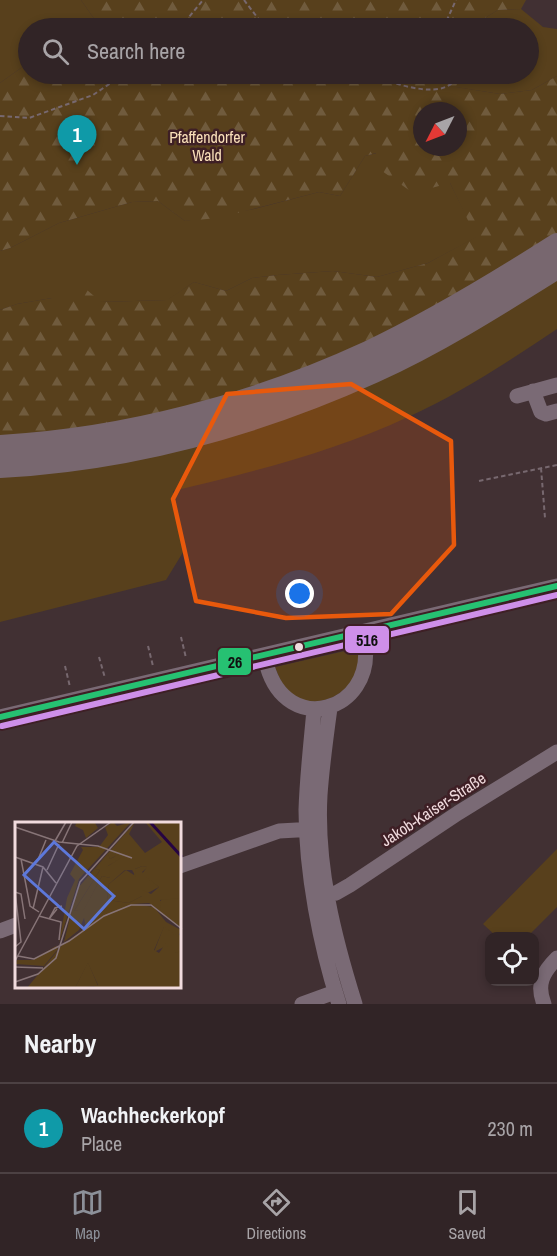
<!DOCTYPE html>
<html lang="en">
<head>
<meta charset="utf-8">
<style>
	:root { --surface:#312426; --page:#392c2e; --text:#f1f3f6; --muted:#a8a4a7; --line:#4c4143; --accent:#8c9099 }
	body { margin:0; font-family:"Archivo Narrow",sans-serif; background:var(--page); color:var(--text) }
	.controls { position:absolute; right:18px; bottom:18px; display:grid; overflow:hidden; border-radius:12px; box-shadow:0 3px 9px #0003 }
	.controls button { width:54px; height:54px; display:grid; place-items:center; padding:0; border:0; border-bottom:2px solid var(--line); background:var(--surface); color:var(--text); font:30px sans-serif }
	.compass { position:absolute; left:413px; top:102px; width:54px; height:54px; border-radius:50%; background:var(--surface); box-shadow:0 3px 9px #0003; rotate:228deg }
	.you { position:absolute; left:300px; top:594px; width:21px; height:21px; margin:-15px; border:4px solid #fff; border-radius:50%; background:#1a73e8; box-shadow:0 0 0 9px #1a73e833 }
	.badge { display:grid; place-items:center; width:39px; height:39px; border-radius:50%; background:var(--accent); color:#fff; font-size:20px; font-weight:700 }
	.pin { position:absolute; translate:-50% -50px; filter:drop-shadow(0 2px 3px #0008) }
	.pin::after { content:''; position:absolute; top:32px; width:21px; height:18px; background:inherit; clip-path:polygon(0 0,100% 0,50% 100%) }
	.list { margin:0; padding:0; list-style:none }
	h2 { display:flex; justify-content:space-between; align-items:center; height:78px; margin:0; padding:0 24px; font-size:26px }
	h2 small { font-size:20px; font-weight:400; color:var(--muted) }
	.list li { display:grid; grid-template-columns:39px 1fr auto; gap:18px; align-items:center; box-sizing:border-box; height:90px; padding:0 24px; border-top:2px solid var(--line) }
	.list b { display:block; font-size:22px; white-space:nowrap }
	.list p { margin:0; font-size:20px; white-space:nowrap; color:var(--muted) }
	.list em { font-size:20px; font-style:normal; color:var(--muted) }
	.icon { flex:none; width:33px; height:33px; fill:none; stroke:currentColor; stroke-width:2; stroke-linecap:round; stroke-linejoin:round }
	.map { position:relative; flex:none; width:557px; height:1004px; overflow:hidden }
	.search { position:absolute; background:var(--surface); box-shadow:0 3px 9px #0003; left:18px; right:18px; top:18px; height:66px; display:flex; align-items:center; gap:15px; box-sizing:border-box; padding:0 21px; border-radius:33px; color:var(--muted); font-size:22px }
	.sheet { height:168px; background:var(--surface) }
	nav { display:flex; justify-content:space-around; align-items:center; box-sizing:border-box; height:84px; border-top:2px solid var(--line); background:var(--surface); font-size:16px; color:var(--muted) }
	nav a { display:grid; justify-items:center; gap:3px }
	nav .on { color:var(--accent) }
	.map>svg:first-child { display:block }
</style>
</head>
<body>
<div class="map">
<svg width="557" height="1004" viewBox="0 0 557 1004">
	<defs>
		<pattern id="forest-firs" width="22" height="20" patternUnits="userSpaceOnUse" patternTransform="scale(1.5)"><rect width="22" height="20" fill="#58401c"/><path d="M5 1l3.5 6h-7zM16 11l3.5 6h-7z" fill="#705b3d"/></pattern>
	</defs>
	<rect width="100%" height="100%" fill="#413033"/>
	<path fill="#58401c" d="M0,0H81L100,27L28,28V63L0,83Z
		M521,9L543,27L557,29V76L532,90L500,94L455,87L460,74H528V28H468L498,10Z
		M377,153L450,183L477,237L428,263L377,277L333,271L278,275L252,278L226,291L194,282L168,300L101,302L80,298H52L17,304L0,310V251L10,248L59,223L132,202L158,201L185,221L254,209L319,192L340,196L365,156Z
		M557,277V329C509,361 461,393 408,417C333,452 253,472 173,491L185,549L166,580L0,622V473Z
		M358,648C370,687 312,722 285,688C281,683 278,674 275,667Z
		M557,849V907L528,936H496L483,924Z"/>
	<path fill="url(#forest-firs)" fill-rule="evenodd" d="M81,0H526L521,9L498,10L468,28H97L100,27Z
		M28,63V74H460L456,87L500,94L532,90L557,76V236L365,345L243,392L118,427L0,442V310L17,304L52,298H80L87,290L101,302L167,300L194,282L226,291L252,278L278,275L333,271L377,277L428,263L476,237L450,183L413,193L382,171L376,153L365,156L340,196L319,192L218,218L185,221L158,201L132,202L59,223L10,248L0,251V83ZM422,111H458V147H422Z"/>
	<g fill="none" stroke-linecap="round" stroke-linejoin="round">
		<path stroke="#77686f" stroke-width="2" stroke-dasharray="4.5 3" stroke-linecap="butt" d="M244,0L260,21L271,28
			M180,28L203,0
			M447,28L446,22L456,0
			M368,74C387,81 436,100 453,82C456,80 456,76 458,74
			M0,116L29,118L93,95L124,74
			M541,468L545,518
			M479,481L557,465
			M181,637L186,658
			M148,646L153,666
			M99,657L105,678
			M65,666L70,687"/>
		<path stroke="#7a6a75" stroke-width="15" d="M533,391L541,412L546,414L557,411
			M517,396L557,385
			M267,666C287,737 374,712 365,644
			M330,708C326,737 322,766 320,795C316,866 334,937 355,1004
			M314,710C311,743 307,777 306,810C306,872 320,945 339,1004
			M0,717L557,586
			M180,866L279,831L315,829
			M319,896L336,893L350,885L458,813L557,752
			M0,931L16,925
			M302,1004L335,992
			M544,1004C536,984 543,972 557,958"/>
		<path stroke="#78676f" stroke-width="22" d="M0,446C126,439 253,405 368,352C433,321 496,283 557,244
			M0,467C129,460 257,425 374,372C438,343 498,305 557,268"/>
		<g stroke="#3e1f25" stroke-width="10">
			<path id="bus-1" d="M0,717L557,586"/>
		</g>
		<g stroke="#3e1f25" stroke-width="10">
			<path id="bus-2" d="M2,726L557,595"/>
		</g>
		<use href="#bus-1" stroke="#26c172" stroke-width="6"/>
		<use href="#bus-2" stroke="#ce8fe9" stroke-width="6"/>
	</g>
	<path fill="#e8590c" fill-opacity="0.2" stroke="#e8590c" stroke-width="4.5" stroke-linejoin="round" d="M351,384L451,441L454,545L391,614L286,618L196,601L173,499L227,394Z"/>
	<circle fill="#f1dbde" stroke="#3e1f25" stroke-width="2" cx="299" cy="647" r="5"/>
	<g text-anchor="middle" stroke-width="5" stroke-linejoin="round" paint-order="stroke">
		<g font-size="16" fill="#f9dfb9" stroke="#3e1f25">
			<text x="207" y="143">Pfaffendorfer<tspan x="207" dy="18">Wald</tspan></text>
		</g>
		<g font-size="16" fill="#f1dbde" stroke="#3e1f25">
			<text transform="translate(433 809) rotate(-33)" y="6">Jakob-Kaiser-Straße</text>
		</g>
	</g>
	<g transform="translate(15 822)">
		<rect width="166" height="166" fill="#413033"/>
		<path d="M62,0L80,1L83,6L71,16L68,8L60,4ZM98,0L102,4L116,0L64,57L44,121L52,76L60,58L55,52L68,28L66,25H84L93,13L90,5ZM113,21L131,42L115,31V25L111,27L107,36L93,44L95,56L87,54L69,88L59,89L85,48L80,47L93,31L95,37L99,35ZM127,44L133,45L127,50L144,65L114,81L92,78L94,62L111,48L119,53L120,47ZM149,76H166V106L145,91L144,80ZM149,104L166,114V129L163,132L149,125L139,130ZM41,124L43,127L29,144L1,142L2,138H18ZM73,140L83,164L60,166Z" fill="#58401c"/>
		<path d="M120,0L114,12L130,31L147,20L130,0H166V76L145,78L146,90L134,81L118,82L139,85L151,100L166,108L163,115L149,105L139,128L144,131L151,121V126L156,123L161,131L166,129V166H76L83,163L73,141L60,166H12L48,122L71,106L69,96L64,108L49,120L62,67ZM106,31L107,35L90,46L95,56L87,54L69,87L59,89L85,48L80,47L93,32L95,37ZM127,44L132,45L127,52L144,65L136,72L127,68V74L114,81L92,78L94,62L110,48H117L121,55L120,47Z" fill="#58401c" fill-rule="evenodd"/>
		<path fill="none" stroke="#260442" stroke-width="3" d="M135,0L167,35"/>
		<path fill="none" stroke="#877477" stroke-width="1.5" d="M0,5L44,20L83,24L117,36M40,19L51,0M47,21L57,0M0,35L28,45L41,61M6,37L15,84L24,90M22,40L31,18M32,48L44,22M0,70L6,72L10,97M18,87L28,45M42,87L34,97L40,86L47,84M24,94L46,100L44,118M0,125L6,120L0,70M3,134L19,137L54,119L89,94L116,83H136L167,107M0,139L62,24L96,0M0,145L28,146M0,160L23,152L41,136L65,60L119,0"/>
		<path fill="#5d78da" fill-opacity="0.15" stroke="#5d78da" stroke-width="3" d="M39,20L99,74L69,107L9,53Z"/>
		<rect width="166" height="166" fill="none" stroke="#f1dbde" stroke-width="3"/>
	</g>
	<g stroke="#3e1f25" stroke-width="2">
		<rect x="344" y="625" width="46" height="29" rx="6" fill="#ce8fe9"/>
		<rect x="217" y="647" width="35" height="29" rx="6" fill="#26c172"/>
	</g>
	<g font-size="16" text-anchor="middle" font-weight="bold" fill="#111">
		<text x="367" y="646">516</text>
		<text x="235" y="668">26</text>
	</g>
</svg>
<div class="controls">
<button><svg class="icon" aria-label="locate" viewBox="0 0 24 24"><circle cx="12" cy="12" r="6"/><path d="M12 2v4M12 18v4M2 12h4M18 12h4"/></svg></button>
</div>
<svg class="compass" viewBox="-18 -18 36 36"><path d="M0-13l5 13h-10z" fill="#e53935"/><path d="M0 13l5-13h-10z" fill="#a8a4a7"/></svg>
<div class="you"></div>
<div class="pin badge" style="left:77px;top:165px;background:#0f9aa8">1</div>
<div class="search"><svg class="icon" aria-label="search" viewBox="0 0 24 24"><circle cx="10" cy="10" r="6"/><path d="M15 15l6 6"/></svg>Search here</div>
</div>
<section class="sheet">
<h2>Nearby<small></small></h2>
<ul class="list">
<li><span class="badge" style="background:#0f9aa8">1</span><div><b>Wachheckerkopf</b><p>Place</p></div><em>230 m</em></li>
</ul>
</section>
<nav>
<a class="on"><svg class="icon" aria-label="map" viewBox="0 0 24 24"><path d="M3 6l6-2 6 2 6-2v14l-6 2-6-2-6 2zM9 4v14M15 6v14"/></svg>Map</a>
<a><svg class="icon" aria-label="directions" viewBox="0 0 24 24"><path d="M12 3l9 9-9 9-9-9zM9 14v-3h6M13 9l2 2-2 2"/></svg>Directions</a>
<a><svg class="icon" aria-label="saved" viewBox="0 0 24 24"><path d="M7 4h10v16l-5-4-5 4z"/></svg>Saved</a>
</nav>
</body>
</html>
